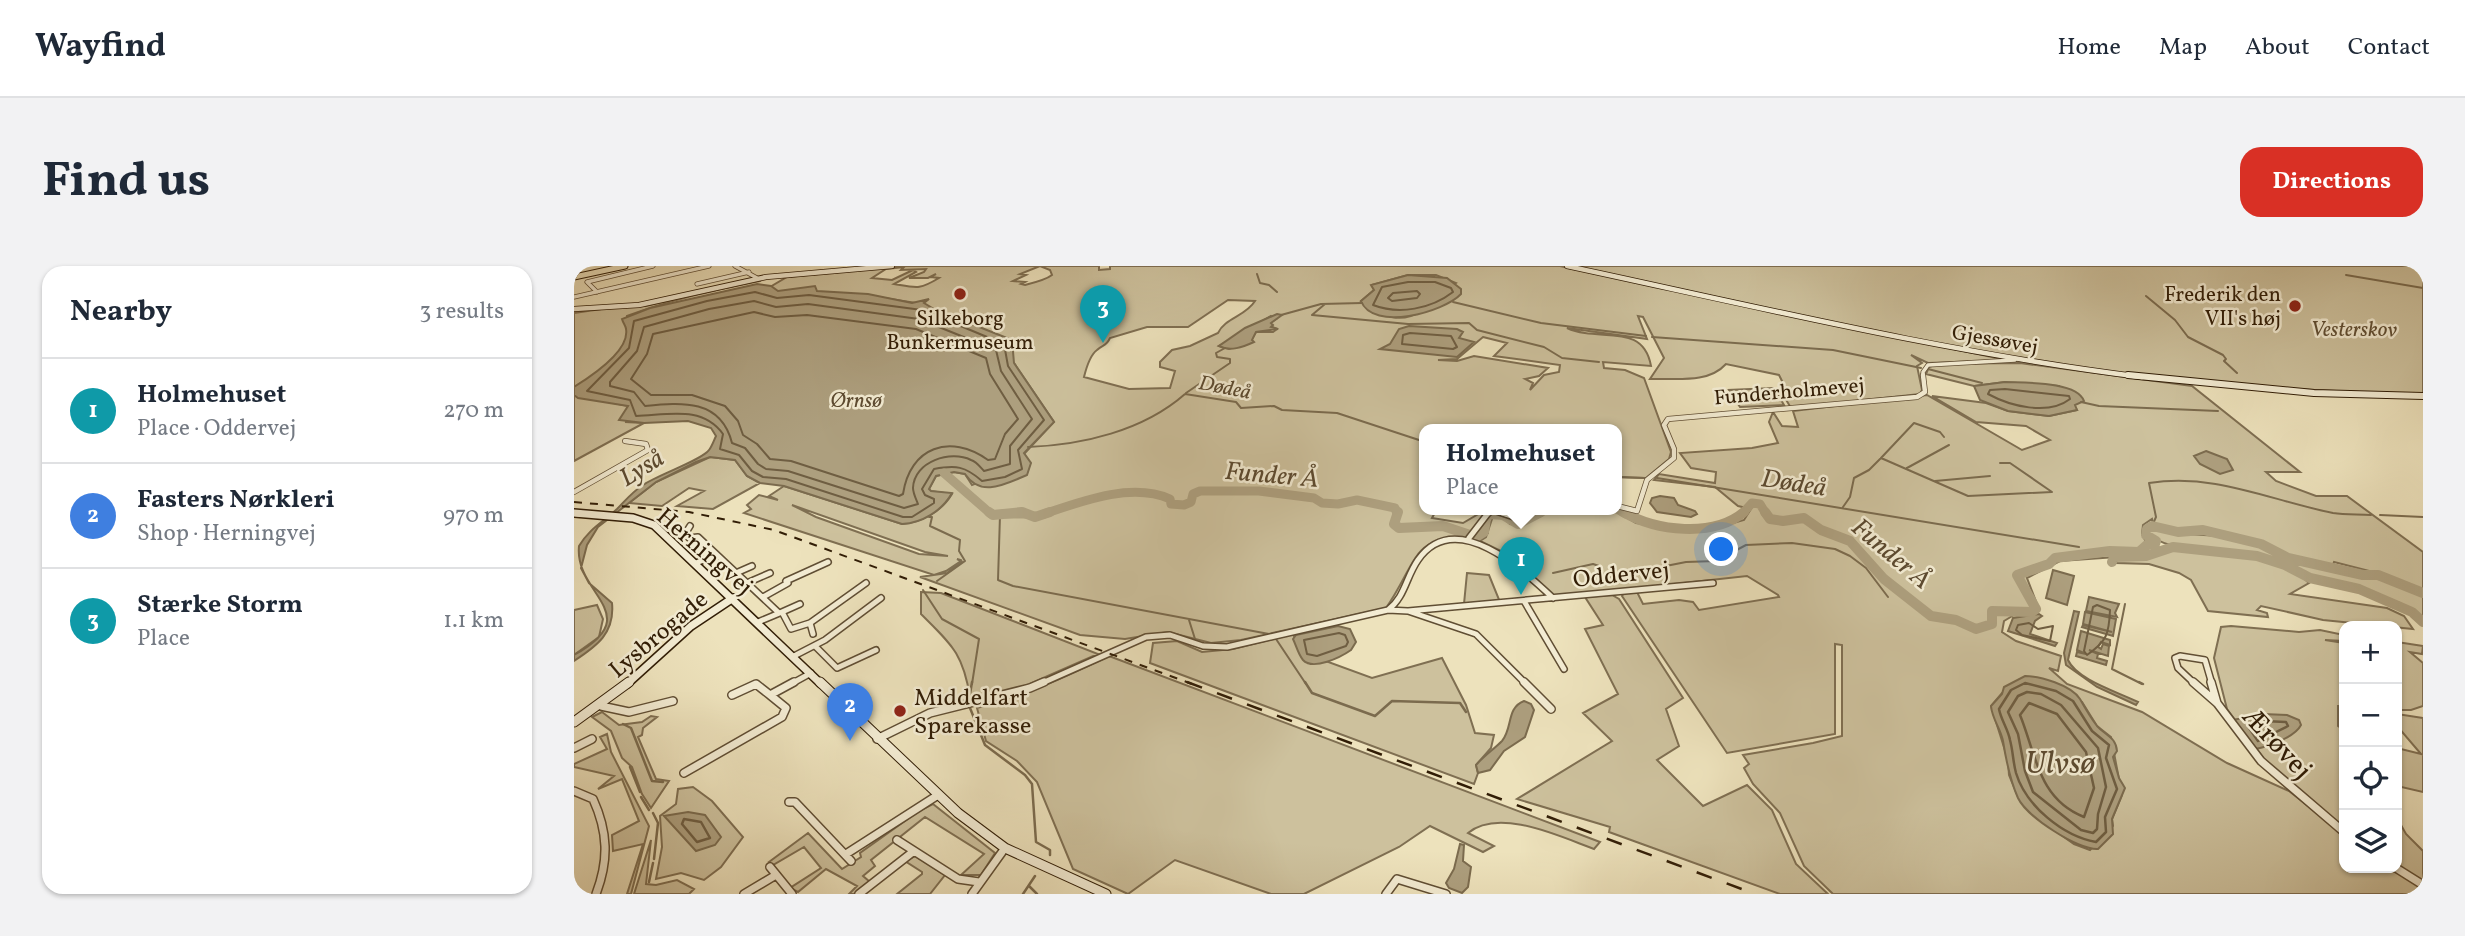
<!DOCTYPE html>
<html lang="en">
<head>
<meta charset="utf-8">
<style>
	:root { --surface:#fff; --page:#f2f2f3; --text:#1f2937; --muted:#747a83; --line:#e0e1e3; --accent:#d93025 }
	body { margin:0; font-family:Vollkorn,serif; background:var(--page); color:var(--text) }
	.controls { position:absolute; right:21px; bottom:21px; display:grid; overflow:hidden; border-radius:14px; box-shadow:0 2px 5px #0004 }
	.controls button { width:63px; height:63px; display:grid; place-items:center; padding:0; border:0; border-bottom:2px solid var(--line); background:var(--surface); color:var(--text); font:35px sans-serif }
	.you { position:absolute; left:1148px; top:284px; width:24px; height:24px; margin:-18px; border:5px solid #fff; border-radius:50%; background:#1a73e8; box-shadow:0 0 0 10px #1a73e833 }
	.badge { display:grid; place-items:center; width:46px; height:46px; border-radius:50%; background:var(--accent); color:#fff; font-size:23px; font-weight:700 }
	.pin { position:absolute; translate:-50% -58px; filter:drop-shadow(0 2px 4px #0008) }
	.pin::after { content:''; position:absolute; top:37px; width:24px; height:21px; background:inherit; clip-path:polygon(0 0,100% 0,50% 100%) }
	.popup { position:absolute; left:845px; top:158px; width:203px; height:91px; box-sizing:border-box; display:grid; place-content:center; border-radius:14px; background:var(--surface); filter:drop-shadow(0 2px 5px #0005); font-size:23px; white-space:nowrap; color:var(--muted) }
	.popup b { font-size:26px; color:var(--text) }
	.popup::after { content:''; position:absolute; left:50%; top:100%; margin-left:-14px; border:14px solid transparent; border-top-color:var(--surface) }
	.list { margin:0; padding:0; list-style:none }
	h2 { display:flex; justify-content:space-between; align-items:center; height:91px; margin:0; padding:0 28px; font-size:30px }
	h2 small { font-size:23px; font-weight:400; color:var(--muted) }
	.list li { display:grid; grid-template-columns:46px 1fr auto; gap:21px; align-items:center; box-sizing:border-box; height:105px; padding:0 28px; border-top:2px solid var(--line) }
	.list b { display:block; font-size:26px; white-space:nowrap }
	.list p { margin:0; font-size:23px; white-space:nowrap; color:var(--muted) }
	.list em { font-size:23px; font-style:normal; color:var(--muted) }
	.icon { flex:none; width:38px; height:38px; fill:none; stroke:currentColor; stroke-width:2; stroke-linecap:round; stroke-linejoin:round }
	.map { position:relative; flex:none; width:1849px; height:628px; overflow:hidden; border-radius:21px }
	header { display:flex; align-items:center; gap:42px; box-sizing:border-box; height:98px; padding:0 35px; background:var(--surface); border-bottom:2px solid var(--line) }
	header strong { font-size:33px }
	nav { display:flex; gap:38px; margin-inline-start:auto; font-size:24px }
	.intro { display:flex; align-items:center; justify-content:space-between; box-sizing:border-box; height:168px; padding:0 42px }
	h1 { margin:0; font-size:49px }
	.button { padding:18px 32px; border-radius:21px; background:var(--accent); color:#fff; font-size:24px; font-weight:700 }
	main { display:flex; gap:42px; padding:0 42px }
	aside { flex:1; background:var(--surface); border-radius:21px; box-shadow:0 2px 5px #0004 }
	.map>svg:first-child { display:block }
</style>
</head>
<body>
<header>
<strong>Wayfind</strong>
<nav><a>Home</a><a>Map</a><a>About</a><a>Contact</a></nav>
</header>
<div class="intro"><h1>Find us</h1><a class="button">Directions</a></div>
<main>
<aside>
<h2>Nearby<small>3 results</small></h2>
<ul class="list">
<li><span class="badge" style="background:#0f9aa8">1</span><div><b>Holmehuset</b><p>Place · Oddervej</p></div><em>270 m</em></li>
<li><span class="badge" style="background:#3f7fe0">2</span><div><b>Fasters Nørkleri</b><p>Shop · Herningvej</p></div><em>970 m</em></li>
<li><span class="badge" style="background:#0f9aa8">3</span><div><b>Stærke Storm</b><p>Place</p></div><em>1.1 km</em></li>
</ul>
</aside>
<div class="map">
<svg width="1849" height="628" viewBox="0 0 1849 628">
	<rect width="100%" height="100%" fill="#ede2bc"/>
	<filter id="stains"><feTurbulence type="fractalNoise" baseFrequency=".00286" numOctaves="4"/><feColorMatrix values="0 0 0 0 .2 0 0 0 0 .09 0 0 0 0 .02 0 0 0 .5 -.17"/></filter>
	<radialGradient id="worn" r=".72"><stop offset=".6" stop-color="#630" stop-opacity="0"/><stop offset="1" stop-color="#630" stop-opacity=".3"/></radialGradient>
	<path fill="#cdc19d" stroke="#7f6f52" stroke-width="2" fill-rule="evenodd" d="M329,0H466L446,8L452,9L439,15L451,16L447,18L451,19C459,17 473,13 478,9L476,4L466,0H525V4L536,3V0H986L1432,94L1354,97L1337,89L1348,97L1343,100L1348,124L1346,128L1217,142L1205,122L1211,121L1205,109L1152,98C1134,118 1102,112 1076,113L1090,92L1069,51L1064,50L1073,73L993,62C1025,77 1069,55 1077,100L1029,96L1030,102L1051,104L1070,112L1097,186L1095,193L1072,212L1043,211V163H851V243H863L858,252L889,257L913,243L914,267L907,273C836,265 845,295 812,342L667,374L637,377L594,366L551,373L506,369L346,311L373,307L388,296L387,294L383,293L387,295L372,305L360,309L170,247L177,243L173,239L185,229L204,234L195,230L210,220L328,258C347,257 368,245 378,228L356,225L355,223L362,210L380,206L391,208L398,219L456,197L450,188L480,156L440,97L348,38L304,31L204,26L196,21L213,11ZM330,1L327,4L352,3L350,6L335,12H354L362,8L357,11L365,12C345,24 343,22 320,18L342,6L339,4L318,14L298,12L312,3ZM834,9H862L882,17C865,31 844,57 818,51C808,48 797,40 787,35L800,24L798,19ZM654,34L681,35C672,50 651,52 644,67L616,80L598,84L586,96V101L601,105L596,122L555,123L510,111C512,103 516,89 523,84C529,78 532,81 536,72L573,61H614ZM697,50L702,53L696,57V60L703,63L699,66H682L677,74L655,83L645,80ZM909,71L933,77L920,90L986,99L985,106L970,109L956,124L959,117L951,113L965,110L974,102L900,90L883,95L864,94L883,93ZM218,239L351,286L374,290L345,288L242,251Z
		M998,0H1849V128C1698,125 1545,113 1397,85C1263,59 1131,28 998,0Z
		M185,13L186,15C142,24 95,34 53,50L55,88L0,124V47L62,38L72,40Z
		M1446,97L1618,120L1726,206H1692L1702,215L1742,230H1773L1849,286V325L1799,306L1760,296L1759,299L1713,291L1687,277L1626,263L1597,267L1646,270L1687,280L1713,293L1731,295L1790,311H1806L1849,329V353C1825,327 1771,323 1739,312C1719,305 1701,292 1679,288C1645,283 1603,289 1575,269V265L1580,262L1578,253L1569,259L1568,268L1572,276L1584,283L1571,289L1486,295L1453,312L1463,338L1453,352L1440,349L1430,355L1428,366L1442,375L1487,390L1484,405L1475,402L1493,418L1568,446L1653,497L1715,525L1770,568V602H1817L1849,623V628H1259L1230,600L1206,547L1179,518L1170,502L1175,498L1169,489L1239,477L1268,470V379L1261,378V468L1153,487L1048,330L1050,327L1063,326L1069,338L1105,334L1119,336L1125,344L1205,331L1204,329L1173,310L981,331L954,311L965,285L933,288L906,275L912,271L919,250L928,251L936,258L946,259L967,246L979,243H1038L1062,257L1128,266L1170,254L1177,243L1164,240L1141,221L1080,214L1085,208L1141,217L1142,206L1117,202L1106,187L1178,182L1204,177L1195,156L1199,146L1208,160L1224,161L1219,145L1353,129L1448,184L1476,174L1452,160L1402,156L1358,130L1412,137L1434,145L1475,150L1503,144L1500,139L1502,137L1485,120L1431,116L1400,120L1352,108L1355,101L1364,98ZM1428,427L1508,436L1523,460L1537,471L1548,529L1538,553L1539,560L1516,584L1500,578L1473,559L1444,531L1435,509L1434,494L1417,440Z
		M1200,122L1210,139L1166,141L1155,124Z
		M0,129L54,140L52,156L70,157L0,195Z
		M136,191L161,194L173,210L186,217L139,243L103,240L130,225L115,222L88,240L55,237L82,216Z
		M1602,283C1644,285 1704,285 1735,317L1716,328L1813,342L1830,350L1839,363L1749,354L1687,340L1683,344L1693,347L1694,351L1634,345L1617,314L1605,307L1575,298L1542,297L1543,293L1575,292L1590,284Z
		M893,307L915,309L926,336L890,338Z
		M347,326L367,327L524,388L430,429L396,431C389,387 378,379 347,348Z
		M1038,329L1045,333L1109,432L1092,443L1105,480L1083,494L1129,540L1173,519L1198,544L1222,598L1254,628H1206L1035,566L1036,561L943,533L1038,475L1009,447L1044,428L1011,363L1029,359L1011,331Z
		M23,339L29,353L25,371L0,389V344Z
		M1657,360L1725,366L1746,364L1770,369V375L1751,374L1770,377V440H1764V460L1770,464V563L1693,497L1653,443L1640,392L1647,361Z
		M719,368L734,397L749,394L798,412L868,392L892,439L901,467L920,469L917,482L902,499L904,507L900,518L576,397L579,377L603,375L628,386L659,383Z
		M1823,376L1849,380L1848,388L1836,386L1849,397V440L1837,444H1823Z
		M535,390L1026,576L1020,583C987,571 925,541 894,567L920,580L909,586L856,560L825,581L730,628H697L601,594L554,628L499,603L463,516L443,495L412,475L403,442C450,430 491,411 535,390Z
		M28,446L45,459L68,456L77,450L83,451L69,462L68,469L64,471L82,513L95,515L77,542L68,528L58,501L48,492L37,465L18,451Z
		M1823,448L1849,452V526L1823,520V482L1847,488L1823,460Z
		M33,468L37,486L75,560L57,628H53L69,578L39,585L38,569L65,555L48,513L24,523L40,510L0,501V498L33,483L26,471Z
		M119,521L138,535L169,571L147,601L130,614L107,607L82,613L88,581L86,550L102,538L104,523Z
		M359,538L421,587L407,609H387L410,588L351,551L297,594L301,600L289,610L296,616L280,628H275L283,620L252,603L224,626L216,622L247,602L230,581L199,599L195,596L234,567L268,603L287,591L286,587L345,545Z
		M1823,552L1832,568L1849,585V616L1823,599Z
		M77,574L72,618L82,619L103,614L120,623L115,628H60Z
		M341,590L371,609L356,628H323L348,608V606L331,595Z"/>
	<path fill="#ad9f7e" stroke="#7b6b4e" stroke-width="2" d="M834,9L873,12L887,23V28C870,46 799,66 787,35L800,24L797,19Z
		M183,18L197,20L204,25L241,20L243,25L294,28L338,37L355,33L350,37L360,43L438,74L440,97L480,156L450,187L457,197L453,209C431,218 407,232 391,208L380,206L362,210L355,223L357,225L378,227C368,245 348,257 328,258L210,220L186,217L173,210L161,194L136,191L122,196L82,216L24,261L13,279L7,302L15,317L38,337C41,367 23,380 0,395V389C74,348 0,329 5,280C16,262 28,257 43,243C51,235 58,226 69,219C83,209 128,194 135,184C138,180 140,174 142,170L137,162L114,155L70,157L45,154L54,140L4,132L0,129V121C16,111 56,85 52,63C52,60 49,57 48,53L76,42Z
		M703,48L708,49L697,57L699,59L697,61L704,63L682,66L678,74L680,76C669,81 656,86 645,80L671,62Z
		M835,60L883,63L889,66L885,72L900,76L883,91L806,83L816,78L825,63Z
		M1431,116C1450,117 1503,115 1510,135L1501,139L1503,144L1475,150L1434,145L1406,134L1400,120Z
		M1632,185L1653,193L1659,204L1646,208L1626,198L1620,190Z
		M1086,230L1100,232L1104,239L1121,245L1123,248L1117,251L1083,246L1076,237L1078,232Z
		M1479,304L1500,310L1493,339L1472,332Z
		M1515,331L1545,338L1541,347L1543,351L1512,345Z
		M1500,345L1505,346L1494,394C1503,414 1544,426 1564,436L1562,439L1523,421L1492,399L1490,387Z
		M1511,346L1542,353L1539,370L1508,361L1509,359L1538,366L1509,358Z
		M1465,348L1468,350L1461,355L1456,368L1483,377L1481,380L1434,365L1439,352Z
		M764,360L776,363L782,376L777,384C767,391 739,405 729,394C724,388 722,379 719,373L722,369Z
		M1507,365L1536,374V379L1527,376L1524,381L1527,383L1529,378L1535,380L1534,390L1515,384L1524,388L1523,392L1533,395L1532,399L1502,390L1503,386L1512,388L1503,384Z
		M1451,410C1466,410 1497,419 1506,433C1511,442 1517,452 1523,460C1532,470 1542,471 1543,485L1539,491L1545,512L1551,522L1538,553L1539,568L1524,583C1504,584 1453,551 1444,532C1436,514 1432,494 1429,475C1427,463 1418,453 1417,440L1428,428L1430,421Z
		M950,435L957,438L960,444L951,471L930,485L916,504L904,507L902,499C910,490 920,483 928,475C939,462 932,442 950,435Z
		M1689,448L1713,449L1725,454L1727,459C1721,471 1694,481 1681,483L1659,454Z
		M114,546L131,549L147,571L141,579L122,585L90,550Z
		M886,578L890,579L889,595L897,601L894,621L888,627L875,622L872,617L880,603Z"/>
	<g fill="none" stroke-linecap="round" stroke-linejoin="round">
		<path stroke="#6f5e42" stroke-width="2" d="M834,16H861L877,22L879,26C857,43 825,49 799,39L808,21Z
			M843,25L846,28L843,32L818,35L814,32L819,27Z
			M181,26L203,32L235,29L348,44L430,78L434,100L470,154L444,184L448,203L431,211L408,215C391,200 382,199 360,203L348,223L351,229L360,233V237L338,251H329L212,213L189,211L178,205L165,189L146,183L149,168C128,139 94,149 62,150L56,134L13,125L55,82L60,55L133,35Z
			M180,35L202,41L234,38L345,53L422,84L427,105L458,153L436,180V198L410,205C406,201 403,196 397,194C377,184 340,195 339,222C339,227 342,233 344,238L330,242L214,205L192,203L184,198L171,182L158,177C147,133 108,136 71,140L60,126L36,120V116L63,85L70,61L135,43Z
			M180,46L201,51L233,49L342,63L412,92L416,108L444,153L431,168L421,193L414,194C376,167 336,181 329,228L325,230L217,195L196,193L183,178L169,169L164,155L151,140L118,129H77L57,113L73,88L79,68Z
			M836,67L877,70L883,81L879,83L828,78L829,69Z
			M1431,123L1495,130L1496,133C1474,150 1436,140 1414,128L1416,124Z
			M1523,339L1536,344C1535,368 1533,375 1513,389L1510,385L1519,341Z
			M1455,357L1464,363L1479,360L1476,375L1448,369L1442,364L1444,359Z
			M765,367L771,369L774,376L772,380L743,390L733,388L730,374Z
			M1450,418H1454"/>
		<path stroke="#6f5e42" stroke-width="2.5" d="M1451,417L1482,425L1499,435L1518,465L1535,479L1532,492L1543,523L1531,551L1532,566L1522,576C1489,570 1452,540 1442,507C1439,496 1439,485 1436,474C1434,463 1427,454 1425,443L1437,424Z
			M1453,426L1467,428L1487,439L1524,482L1532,521L1524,548L1523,563L1519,567L1507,564L1459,526L1451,505L1444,468L1434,446L1444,430Z
			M1455,437L1483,448L1512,486L1520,522L1510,551C1464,533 1462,488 1446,449Z
			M1689,455L1712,456L1714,460L1684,475L1673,459Z
			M110,553L127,556L136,572L123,576L108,558Z"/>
		<path stroke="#7b6b4e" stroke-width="2" d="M683,8L686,17L695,19L703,26
			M1772,9L1849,22
			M1572,30L1601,54L1614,71L1649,89L1652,93L1650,95L1663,107
			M879,36L967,57L1072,70
			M751,38L738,49L834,58L895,57L903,64L970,81L988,92L1025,96
			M707,49L747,38L788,37
			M1078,71L1259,84L1347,102
			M1354,103L1408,117
			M612,127L656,97V93L643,91L642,87L651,82
			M1507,136L1525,140L1644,145
			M454,181C508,179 569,165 611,128L662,136L667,142L700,140L708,144L763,147L851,176
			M1307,192L1340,157L1366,166L1370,171
			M1333,202L1375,179
			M1043,211L1070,212
			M1083,212L1505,281
			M1361,215L1416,210
			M1269,241L1276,231L1280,212L1295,204L1307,192L1394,230L1478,226L1436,197H1426
			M426,249L424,314L439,320L695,368
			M1806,249L1849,251
			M355,251H358L356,260L386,274L385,285L391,295L363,315
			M1578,260L1582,251L1575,217C1643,207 1694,234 1759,247C1772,249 1785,248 1797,249
			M979,307L1019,298L1025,300L1031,312L1112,296L1142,295L1172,279L1218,277L1261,283L1276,290L1292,302L1314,331
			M349,324L368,353L405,373L398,418
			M1551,338L1538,403L1568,418
			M615,354L621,373
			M702,373L732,418"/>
		<path stroke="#7b6b4e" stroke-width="2.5" d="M731,416L738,427L801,450L818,435L886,437L892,446
			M1565,416L1569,418
			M395,434L398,416
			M396,442L411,479L451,509L458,518L462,576L476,584V589
			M49,458L57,462L78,515L89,516
			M56,501L66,526
			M67,531L75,544
			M79,547L84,557L80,593
			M75,616L79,597
			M455,620L463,628
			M449,628L461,610"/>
		<path stroke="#ad9f7e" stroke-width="9" d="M370,207L417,248
			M1043,243L1052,248
			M432,248H452
			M470,248C508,235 558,216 596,233L597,238L610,239L617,236L619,228L626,225H685L740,232L748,237L764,238L783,234L821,242L823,248
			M963,248L972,243
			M1168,248L1178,237L1186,238L1192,248"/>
		<path stroke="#ad9f7e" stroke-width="10" d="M415,246L419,249L448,246L461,251L476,246
			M824,246L820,258L825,262L869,260L902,271L910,266L912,252L916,248L929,249L944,258L967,246
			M1049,246C1082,265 1139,272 1170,246
			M1191,246L1196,253L1209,255L1230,252L1247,264L1276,275L1310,313L1357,350L1382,354L1402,363L1418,358V345L1458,346L1462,343L1443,309L1475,298L1481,292L1536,285L1565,286L1574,278H1581L1582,275L1572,269L1573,263L1578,260L1604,266L1629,264L1687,278L1714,292L1789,309H1804L1849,327
			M1538,296L1540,291L1572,290L1599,281L1683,290L1711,299L1736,312L1785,323L1838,346L1849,356"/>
		<g stroke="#604e34" stroke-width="5">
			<path id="street-far3" d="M161,0L183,12
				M123,18L175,6
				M23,26L13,16L79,0
				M0,31L135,0
				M1349,111V106L1354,99L1441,94"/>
		</g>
		<g stroke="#604e34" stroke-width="6">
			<path id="street-far2" d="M0,226L74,184L72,178L51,175
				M1043,240L1063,245L1073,214L1100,192V183L1090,159L1094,153L1343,131L1351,126L1349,109
				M913,248L921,245L932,248
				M953,248L963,243"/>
		</g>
		<g stroke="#604e34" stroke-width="8">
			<path id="street-far1" d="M925,246L943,252L956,246
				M116,260L111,268L115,272L124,271L205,347
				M895,272L915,246
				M122,297L142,289
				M162,307L178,300
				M173,317L196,307
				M189,331L214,317L212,315L254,296
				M950,335L990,403
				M814,344L834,345L902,368L952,418
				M834,345L1139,317
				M208,346L226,338
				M184,356L208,346L217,363L236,357L292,317
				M236,357L239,368
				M241,380L263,402L302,384
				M220,390L251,374L307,332
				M217,418L237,407
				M466,418L572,371L596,369L629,380L653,381L814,344C831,331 832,311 844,294C881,241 948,303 979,332
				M1621,418L1604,402L1601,392L1606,390L1631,394L1638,418"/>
		</g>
		<g stroke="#604e34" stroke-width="10">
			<path id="street" d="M950,416L977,443
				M1619,416L1643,437
				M1637,416L1643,437
				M158,429L182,418L196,429L220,416
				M1643,437L1687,495L1770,566
				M27,440L55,446L99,435
				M303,473L356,447L456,422L470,416
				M0,482L18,473
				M110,507L208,451L212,442L196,429
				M0,525L19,533C34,566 35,594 22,628
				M215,536H221L277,595
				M323,574L384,613L405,616
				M272,588L364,529
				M196,601L218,628
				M1822,602L1849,619
				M170,628L202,609
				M285,628L340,585
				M398,628L431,582
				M812,628L823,613L872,628"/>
		</g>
		<g stroke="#311d06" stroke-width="6">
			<path id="secondary-far3" d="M993,0C1184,41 1374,87 1568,111
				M0,43L65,39L192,11L318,0"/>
		</g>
		<g stroke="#311d06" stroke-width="8">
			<path id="secondary-far2" d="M1554,109L1740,127L1849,130
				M0,247L8,248"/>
		</g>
		<g stroke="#311d06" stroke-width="10">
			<path id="secondary-far1" d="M0,247L59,252L80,259L247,418
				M53,418L117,360L159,332"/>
		</g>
		<g stroke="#311d06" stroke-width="11">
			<path id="secondary" d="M246,416L384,547L431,582L532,628
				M0,456L55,416"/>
		</g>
		<g stroke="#311d06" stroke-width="7">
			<path id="primary" d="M0,11L51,0"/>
		</g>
		<use href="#street-far3" stroke="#f3ecd3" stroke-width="3.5"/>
		<use href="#street-far2" stroke="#f3ecd3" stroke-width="4.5"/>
		<use href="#street-far1" stroke="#f3ecd3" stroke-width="5"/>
		<use href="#street" stroke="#f3ecd3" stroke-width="7"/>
		<use href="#secondary-far3" stroke="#f3ecd3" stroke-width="4.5"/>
		<use href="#secondary-far2" stroke="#f3ecd3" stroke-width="6"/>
		<use href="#secondary-far1" stroke="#f3ecd3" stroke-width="7"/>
		<use href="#secondary" stroke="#f3ecd3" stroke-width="9"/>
		<use href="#primary" stroke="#ede2bc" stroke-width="5"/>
		<path stroke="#311d06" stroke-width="2" stroke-dasharray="8 8" stroke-linecap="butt" d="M0,236L115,246L200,264L618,418"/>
		<path stroke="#311d06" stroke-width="2.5" stroke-dasharray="16 16" stroke-linecap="butt" d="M613,416L1181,628"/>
	</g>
	<g fill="#8f2418" stroke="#f3ecd3" stroke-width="2.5">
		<circle cx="386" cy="28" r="7"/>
		<circle cx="1721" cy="40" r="7"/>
		<circle cx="326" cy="445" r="7"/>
	</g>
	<g text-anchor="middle" stroke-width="5" stroke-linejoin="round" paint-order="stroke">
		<g font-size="21" fill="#311d06" stroke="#f3ecd3" text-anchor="end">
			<text x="1707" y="35">Frederik den<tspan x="1707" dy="24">VII's høj</tspan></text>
			<text x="386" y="59" text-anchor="middle">Silkeborg<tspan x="386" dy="24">Bunkermuseum</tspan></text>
		</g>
		<g font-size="21" font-style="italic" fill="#604e33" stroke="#f3ecd3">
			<text x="1780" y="70">Vesterskov</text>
		</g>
		<g font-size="21" fill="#311d06" stroke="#f3ecd3">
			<text transform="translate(1421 73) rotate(10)" y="7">Gjessøvej</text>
			<text transform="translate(1215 125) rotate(-5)" y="7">Funderholmevej</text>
		</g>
		<g font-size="21" font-style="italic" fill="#5c4a30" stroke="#f3ecd3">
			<text transform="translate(651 121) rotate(11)" y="7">Dødeå</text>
			<text x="282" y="141">Ørnsø</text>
		</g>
		<g font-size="24" fill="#311d06" stroke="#f3ecd3">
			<text transform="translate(131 285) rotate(41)" y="8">Herningvej</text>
			<text transform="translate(1047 308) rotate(-6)" y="8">Oddervej</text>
			<text transform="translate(84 368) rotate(-40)" y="8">Lysbrogade</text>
		</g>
		<g font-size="24" fill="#311d06" stroke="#f3ecd3" text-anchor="start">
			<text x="340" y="439">Middelfart<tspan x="340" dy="28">Sparekasse</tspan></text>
		</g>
		<g font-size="26" font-style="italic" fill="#5c4a30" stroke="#f3ecd3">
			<text transform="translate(67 201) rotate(-32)" y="9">Lyså</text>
			<text transform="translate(698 208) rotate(5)" y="9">Funder Å</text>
			<text transform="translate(1220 216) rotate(9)" y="9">Dødeå</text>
			<text transform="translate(1318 287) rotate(40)" y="9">Funder Å</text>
		</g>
		<g font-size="28" fill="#311d06" stroke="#f3ecd3">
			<text transform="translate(1704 476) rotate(47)" y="10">Ærøvej</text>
		</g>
		<g font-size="32" font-style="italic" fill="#5c4a30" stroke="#f3ecd3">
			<text x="1486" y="507">Ulvsø</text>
		</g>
	</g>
	<rect width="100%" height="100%" filter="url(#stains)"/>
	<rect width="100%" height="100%" fill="url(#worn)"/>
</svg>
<div class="controls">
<button>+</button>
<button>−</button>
<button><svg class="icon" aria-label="locate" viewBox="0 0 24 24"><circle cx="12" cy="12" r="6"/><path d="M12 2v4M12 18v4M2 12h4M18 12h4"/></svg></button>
<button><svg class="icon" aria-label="layers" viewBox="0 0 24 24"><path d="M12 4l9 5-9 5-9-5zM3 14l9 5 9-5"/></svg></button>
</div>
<div class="you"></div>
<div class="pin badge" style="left:947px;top:329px;background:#0f9aa8">1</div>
<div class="popup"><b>Holmehuset</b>Place</div>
<div class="pin badge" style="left:276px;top:475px;background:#3f7fe0">2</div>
<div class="pin badge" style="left:529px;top:77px;background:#0f9aa8">3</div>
</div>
</main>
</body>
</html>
